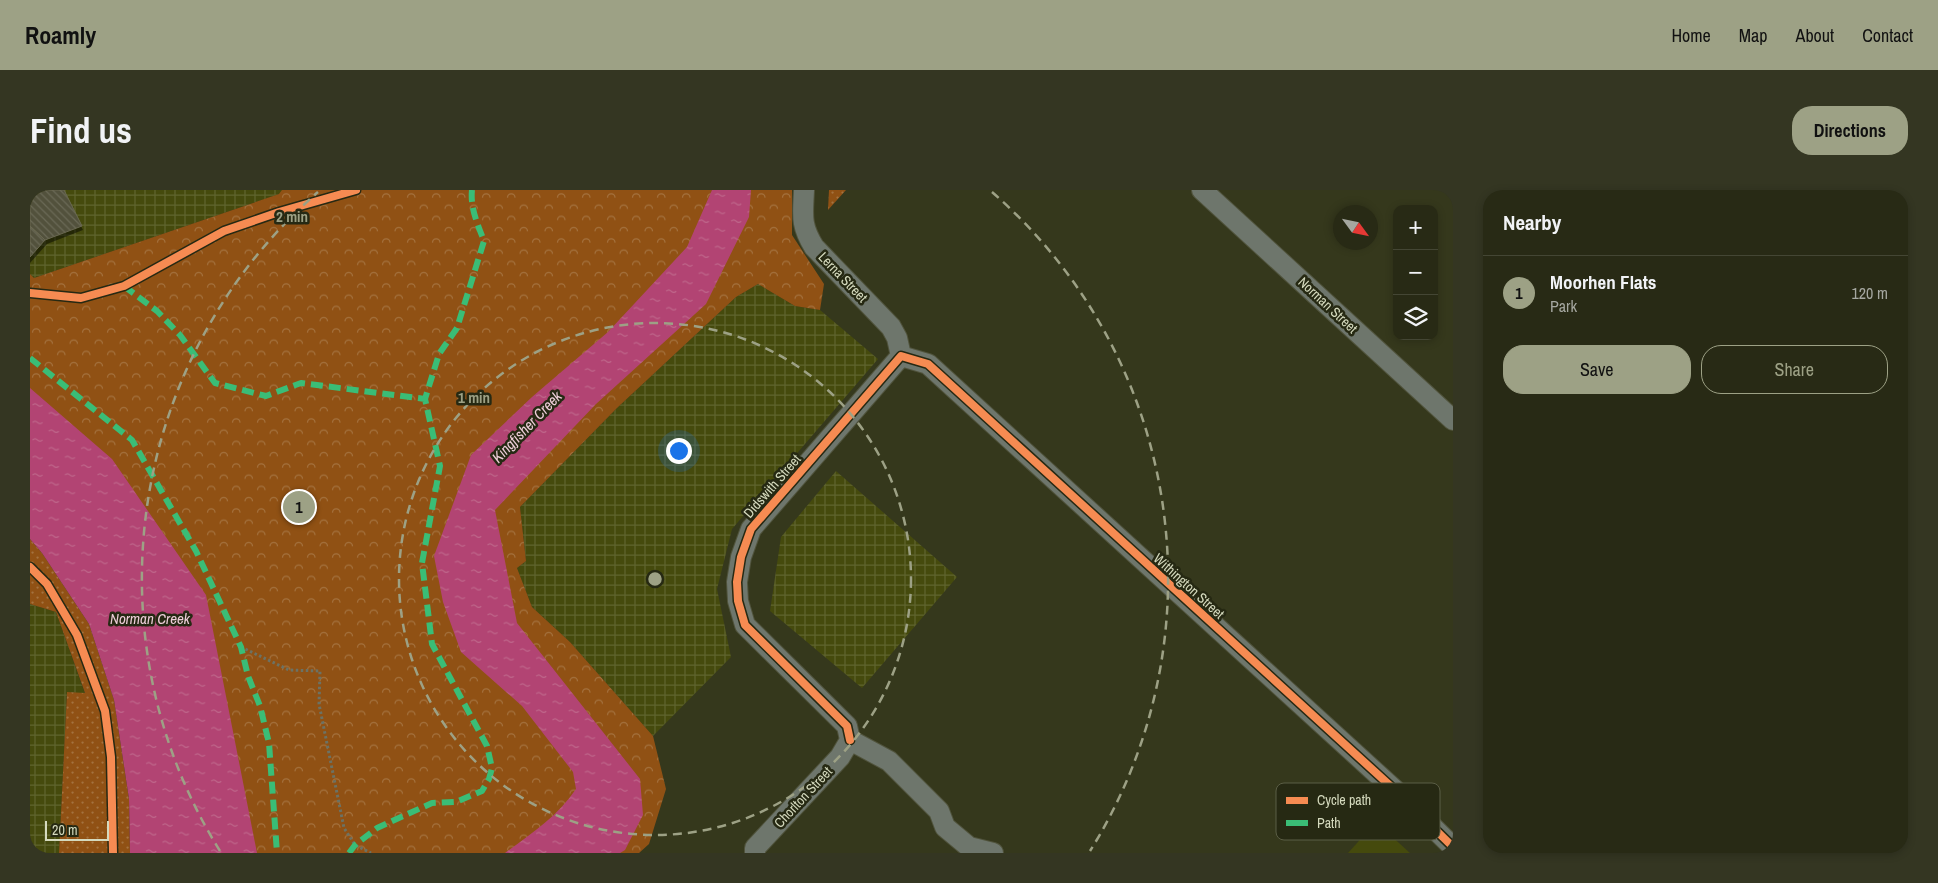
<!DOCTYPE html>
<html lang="en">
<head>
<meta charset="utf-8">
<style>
	:root { --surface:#282a15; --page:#343622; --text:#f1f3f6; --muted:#a5a7a0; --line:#444634; --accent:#9da185 }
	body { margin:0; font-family:"Archivo Narrow",sans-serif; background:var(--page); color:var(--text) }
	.controls { position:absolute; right:15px; top:15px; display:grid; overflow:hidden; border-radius:10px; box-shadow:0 2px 8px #0003 }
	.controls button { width:45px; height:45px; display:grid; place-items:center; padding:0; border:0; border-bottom:1px solid var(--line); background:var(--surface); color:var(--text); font:25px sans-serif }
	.compass { position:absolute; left:1303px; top:15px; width:45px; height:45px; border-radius:50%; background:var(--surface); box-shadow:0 2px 8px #0003; rotate:123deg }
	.scale { position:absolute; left:15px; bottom:12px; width:64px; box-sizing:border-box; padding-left:5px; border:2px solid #d5dabe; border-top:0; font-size:14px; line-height:18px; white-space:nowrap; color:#d5dabe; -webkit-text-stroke:4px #262913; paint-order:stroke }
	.you { position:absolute; left:648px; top:260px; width:18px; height:18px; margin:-12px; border:4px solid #fff; border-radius:50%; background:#1a73e8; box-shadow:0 0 0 8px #1a73e833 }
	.badge { display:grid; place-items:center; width:32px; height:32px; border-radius:50%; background:var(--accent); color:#111; font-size:16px; font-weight:700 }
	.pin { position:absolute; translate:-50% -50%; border:2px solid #fff; box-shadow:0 1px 5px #0006 }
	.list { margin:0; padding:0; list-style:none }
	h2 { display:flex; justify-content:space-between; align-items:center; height:65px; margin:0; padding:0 20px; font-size:21px }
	h2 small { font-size:16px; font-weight:400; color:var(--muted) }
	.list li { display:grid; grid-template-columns:32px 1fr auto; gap:15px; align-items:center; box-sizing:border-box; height:75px; padding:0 20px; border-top:1px solid var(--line) }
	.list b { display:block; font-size:19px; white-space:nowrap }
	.list p { margin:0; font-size:16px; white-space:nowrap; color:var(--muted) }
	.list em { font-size:16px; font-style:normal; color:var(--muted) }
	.actions { display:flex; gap:10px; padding:15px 20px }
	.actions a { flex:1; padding:11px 0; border:1px solid var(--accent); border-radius:20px; text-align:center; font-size:18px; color:var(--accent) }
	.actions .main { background:var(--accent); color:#111 }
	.icon { flex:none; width:28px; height:28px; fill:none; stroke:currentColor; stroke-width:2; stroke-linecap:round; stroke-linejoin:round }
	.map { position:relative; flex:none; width:1423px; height:663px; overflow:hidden; border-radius:20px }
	header { display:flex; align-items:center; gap:30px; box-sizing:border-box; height:70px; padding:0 25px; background:var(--accent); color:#111 }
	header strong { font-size:24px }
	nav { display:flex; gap:28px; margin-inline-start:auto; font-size:18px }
	.intro { display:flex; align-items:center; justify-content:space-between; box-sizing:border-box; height:120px; padding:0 30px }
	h1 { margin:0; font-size:35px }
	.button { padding:12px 22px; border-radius:20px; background:var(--accent); color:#111; font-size:18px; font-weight:700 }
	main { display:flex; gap:30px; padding:0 30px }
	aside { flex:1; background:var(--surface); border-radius:20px; box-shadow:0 2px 8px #0003 }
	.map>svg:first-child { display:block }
</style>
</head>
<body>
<header>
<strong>Roamly</strong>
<nav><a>Home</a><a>Map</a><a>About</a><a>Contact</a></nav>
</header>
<div class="intro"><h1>Find us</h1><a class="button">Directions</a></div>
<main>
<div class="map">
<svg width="1423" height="663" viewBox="0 0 1423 663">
	<defs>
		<pattern id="industrial-grid" width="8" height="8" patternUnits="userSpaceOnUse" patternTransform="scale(1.25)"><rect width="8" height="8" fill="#454a0d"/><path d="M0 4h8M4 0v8" fill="none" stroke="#5f642e"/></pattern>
		<pattern id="green-dots" width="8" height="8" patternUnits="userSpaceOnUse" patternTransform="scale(1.25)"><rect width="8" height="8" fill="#905114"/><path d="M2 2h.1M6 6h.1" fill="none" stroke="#a4723f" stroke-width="1.8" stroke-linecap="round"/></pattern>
		<pattern id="forest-crowns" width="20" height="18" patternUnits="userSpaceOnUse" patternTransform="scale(1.25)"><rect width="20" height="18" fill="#905114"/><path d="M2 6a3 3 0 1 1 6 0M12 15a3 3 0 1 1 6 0" fill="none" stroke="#a4723f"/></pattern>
		<pattern id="water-ripples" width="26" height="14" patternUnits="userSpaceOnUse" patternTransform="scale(1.25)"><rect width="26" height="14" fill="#b24473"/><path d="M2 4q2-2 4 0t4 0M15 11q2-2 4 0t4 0" fill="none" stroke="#bf678b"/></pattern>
		<pattern id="building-back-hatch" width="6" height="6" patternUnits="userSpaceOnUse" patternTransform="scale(1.25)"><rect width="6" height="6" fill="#52513c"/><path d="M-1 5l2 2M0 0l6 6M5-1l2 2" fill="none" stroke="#6a6956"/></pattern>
	</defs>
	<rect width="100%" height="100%" fill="#35381c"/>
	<path fill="#454a0d" d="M1346,632L1380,663H1318Z"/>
	<path fill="url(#industrial-grid)" d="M0,0H261L4,88L0,84Z
		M728,94L765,116L790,120L848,169L702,339L687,399L701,467L623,546L540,452L502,417L487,378L496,371L490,317L587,218L706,107Z
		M806,281L927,387L832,498L740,421L751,347Z
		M0,414L26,422L55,504L37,502L29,663H0Z"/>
	<path fill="url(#green-dots)" d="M799,0H816L798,20Z
		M0,349L12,363L59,434L84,510L99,609L100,663H29L37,502L55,503L26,422L0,414Z"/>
	<path fill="url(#forest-crowns)" d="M252,0H762V45L794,94L790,120L765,116L728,94L706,107L587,218L490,317L496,371L487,378L502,417L540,452L623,546L636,599L619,654L609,663H180L0,242V84L4,88L249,4Z"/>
	<path fill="url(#water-ripples)" d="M682,0H721L719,27L676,114L566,214L465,320L487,433L610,589L613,625L595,660L590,663H475C501,644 528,626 546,599L543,582L492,516L431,462L413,412L404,366L441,265L502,207L578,142L657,57Z
		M0,198L82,269L176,405L227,663H100L99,609L84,510L59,434L12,363L0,349Z"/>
	<path fill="#0007" d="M0,0H33L53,40L17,54L0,73Z"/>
	<path fill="url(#building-back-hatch)" stroke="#6a6851" d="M0,0H34L52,36L15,50L0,36Z
		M0,36L15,50L0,67Z"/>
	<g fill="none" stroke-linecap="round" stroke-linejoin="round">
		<g stroke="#50533c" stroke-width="22">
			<path id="minor" d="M774,0C773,25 770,34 784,57L861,137L867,148L871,166
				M1172,0L1423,230
				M871,166L898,174L1367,602L1423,657
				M820,550L817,536L715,435L708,411L707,392L711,367L721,339L871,166
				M820,550L859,571L909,621L915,637L939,657L963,663
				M725,663V658L810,567L820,550"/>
		</g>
		<path stroke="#6c7264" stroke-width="3" stroke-dasharray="2.5 2.5" stroke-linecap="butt" d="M211,457L259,480L290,481L289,514L314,638L325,655L341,663"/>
		<use href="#minor" stroke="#6e766c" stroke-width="20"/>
		<path stroke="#3abd76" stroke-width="6" stroke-dasharray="12 6" stroke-linecap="butt" d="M94,96L127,121L150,145L185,193L236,206L271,193L395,209
			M0,168L102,250L166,361L211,457L218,486L230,516L239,553L247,663
			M319,663L325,655L347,638L402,613L426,612L452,601L459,589L462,578L457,556L402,454L392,373L410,276L395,209L409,164L427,138L454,51C448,35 440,18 442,0"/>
		<g stroke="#262913" stroke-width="11">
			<path id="cycleway" d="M0,103L51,108L94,96L194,41L249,22L326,0
				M0,377L17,394L47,445L75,521L81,567L83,663
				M820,550L817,536L715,435L708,411L707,392L711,367L721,339L871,166L898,174L1367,602L1423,657"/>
		</g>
		<use href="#cycleway" stroke="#f68b52" stroke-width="8"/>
	</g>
	<g fill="none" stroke="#9da185" stroke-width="2.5" stroke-dasharray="9 6">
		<circle cx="625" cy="389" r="256"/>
		<path d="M190 661A513 513 0 0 1 288 2M962 2A513 513 0 0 1 1060 661"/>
	</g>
	<g text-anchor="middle" stroke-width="5" stroke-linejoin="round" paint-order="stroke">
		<g font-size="14" fill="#d5dabe" stroke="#262913">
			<text transform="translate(813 87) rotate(46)" y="5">Lerna Street</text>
			<text transform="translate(1298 115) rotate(43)" y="5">Norman Street</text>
			<text transform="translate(742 296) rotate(-49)" y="5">Didswith Street</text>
			<text transform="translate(1159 396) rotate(42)" y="5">Withington Street</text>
			<text transform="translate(773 607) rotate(-47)" y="5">Chorlton Street</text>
		</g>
		<g font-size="15" font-style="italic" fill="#efcfda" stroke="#262913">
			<text transform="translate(497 237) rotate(-46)" y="5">Kingfisher Creek</text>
			<text x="120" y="434">Norman Creek</text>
		</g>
	</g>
	<rect x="1246" y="593" width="164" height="57" rx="8" fill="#262913" stroke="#5b5e46" stroke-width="1"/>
	<rect x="1256" y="607" width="22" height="7" fill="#f68b52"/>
	<rect x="1256" y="630" width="22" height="6" fill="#3abd76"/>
	<g font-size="14" fill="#d5dabe">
		<text x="1287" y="615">Cycle path</text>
		<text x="1287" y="638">Path</text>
	</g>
	<circle cx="625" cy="389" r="8" fill="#9da185" stroke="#262913" stroke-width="2.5"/>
	<g font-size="15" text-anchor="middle" font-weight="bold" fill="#9da185" stroke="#262913" stroke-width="5" stroke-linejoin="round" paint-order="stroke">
		<text x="262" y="32">2 min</text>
		<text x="444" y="213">1 min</text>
	</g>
</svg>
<div class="controls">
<button>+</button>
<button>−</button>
<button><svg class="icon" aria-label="layers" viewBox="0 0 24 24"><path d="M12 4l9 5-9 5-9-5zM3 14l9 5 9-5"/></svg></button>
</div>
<svg class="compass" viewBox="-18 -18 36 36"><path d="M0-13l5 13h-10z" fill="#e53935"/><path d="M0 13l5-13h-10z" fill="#a5a7a0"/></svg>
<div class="scale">20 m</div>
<div class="you"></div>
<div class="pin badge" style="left:269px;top:317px">1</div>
</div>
<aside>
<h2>Nearby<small></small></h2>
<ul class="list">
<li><span class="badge">1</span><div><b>Moorhen Flats</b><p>Park</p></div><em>120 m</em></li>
</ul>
<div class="actions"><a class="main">Save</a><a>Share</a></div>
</aside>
</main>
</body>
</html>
